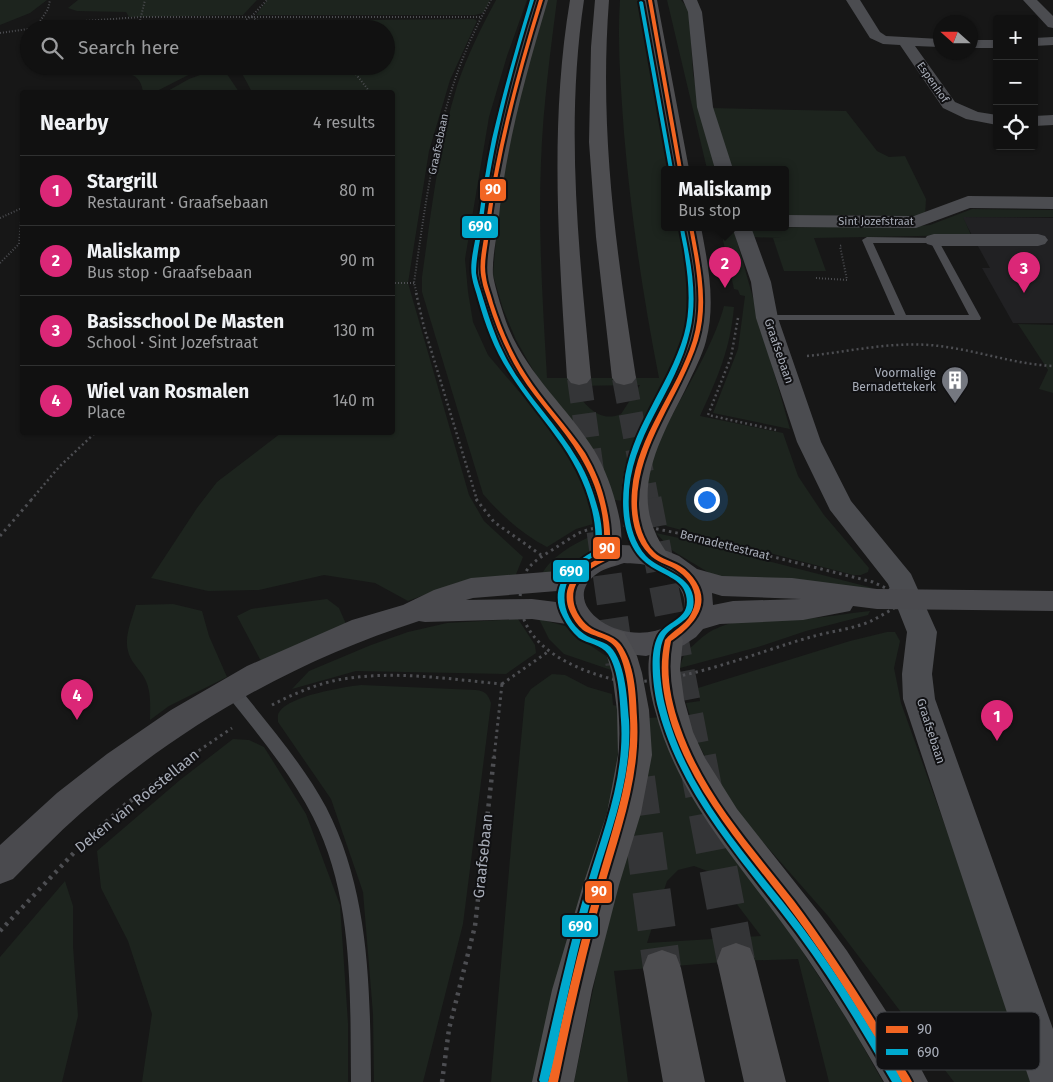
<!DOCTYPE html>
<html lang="en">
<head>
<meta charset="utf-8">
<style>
	:root { --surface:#111; --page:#1e1f1f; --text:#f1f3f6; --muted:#9c9d9f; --line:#303131; --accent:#db2777 }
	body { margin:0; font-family:"Fira Sans",sans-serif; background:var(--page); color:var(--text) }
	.controls { position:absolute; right:15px; top:15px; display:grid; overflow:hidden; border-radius:5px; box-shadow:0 1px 4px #0004 }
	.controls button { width:45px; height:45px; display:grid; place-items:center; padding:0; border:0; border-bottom:1px solid var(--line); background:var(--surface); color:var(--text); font:25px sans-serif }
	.compass { position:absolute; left:933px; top:15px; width:45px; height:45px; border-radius:50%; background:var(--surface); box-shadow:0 1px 4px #0004; rotate:291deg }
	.you { position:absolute; left:706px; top:499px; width:18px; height:18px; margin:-12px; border:4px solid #fff; border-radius:50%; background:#1a73e8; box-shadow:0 0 0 8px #1a73e833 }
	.badge { display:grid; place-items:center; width:32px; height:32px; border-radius:50%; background:var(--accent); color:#fff; font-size:16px; font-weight:700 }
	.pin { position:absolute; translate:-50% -41px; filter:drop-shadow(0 1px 2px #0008) }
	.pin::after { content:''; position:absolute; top:26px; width:18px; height:15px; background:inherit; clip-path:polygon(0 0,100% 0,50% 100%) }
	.popup { position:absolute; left:661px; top:166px; width:128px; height:65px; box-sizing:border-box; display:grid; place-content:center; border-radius:5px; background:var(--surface); filter:drop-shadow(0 1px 4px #0005); font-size:16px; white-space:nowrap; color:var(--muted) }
	.popup b { font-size:19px; color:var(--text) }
	.popup::after { content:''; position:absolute; left:50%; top:100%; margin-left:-10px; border:10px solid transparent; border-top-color:var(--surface) }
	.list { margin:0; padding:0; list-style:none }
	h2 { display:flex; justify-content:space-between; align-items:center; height:65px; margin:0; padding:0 20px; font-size:21px }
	h2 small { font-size:16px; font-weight:400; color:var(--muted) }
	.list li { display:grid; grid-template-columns:32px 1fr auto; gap:15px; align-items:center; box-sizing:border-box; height:70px; padding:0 20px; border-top:1px solid var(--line) }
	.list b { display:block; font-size:19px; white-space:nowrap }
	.list p { margin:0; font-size:16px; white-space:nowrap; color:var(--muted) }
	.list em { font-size:16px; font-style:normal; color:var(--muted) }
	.icon { flex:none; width:28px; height:28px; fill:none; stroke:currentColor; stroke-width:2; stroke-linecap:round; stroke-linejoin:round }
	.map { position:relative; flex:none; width:1053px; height:1082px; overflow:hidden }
	.search { position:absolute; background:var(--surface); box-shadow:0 1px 4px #0004; left:20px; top:20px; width:375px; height:55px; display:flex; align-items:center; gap:12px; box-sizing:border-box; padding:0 18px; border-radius:28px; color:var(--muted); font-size:19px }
	.panel { position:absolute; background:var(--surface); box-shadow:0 1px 4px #0004; left:20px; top:90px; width:375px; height:345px; border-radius:5px }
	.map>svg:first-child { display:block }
</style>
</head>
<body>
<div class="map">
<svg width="1053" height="1082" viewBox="0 0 1053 1082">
	<rect width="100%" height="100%" fill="#171717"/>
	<path fill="#212123" d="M962,217L1053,218V323H1013L982,268H990Z"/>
	<path fill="#1d241e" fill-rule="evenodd" d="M0,0H47L30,13L0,25Z
		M78,0H257L243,15L129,17L126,12L77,11L68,8Z
		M267,0H490L483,13L475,15H256Z
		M496,0H527L507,56L489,117L465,259L468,292L473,322L488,355L533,408L576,454L591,484L593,524L576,529L547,547C522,534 501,515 483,494L422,292V277C431,214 438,148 457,86C467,56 481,28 496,0Z
		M545,0H557C550,54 543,108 541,162C538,234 543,306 547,378H659C643,297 631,216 624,133C621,89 617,44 620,0H644L673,169H665V227H684L692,268L694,300L686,341L625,501L614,500L537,377L516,340L503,309L493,275L500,188L509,132ZM640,385L621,414C598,424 584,403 571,386Z
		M667,0H681L689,10L693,73L699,105L717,169H707Z
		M474,19L477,21L450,80L429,151L408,283L469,495L484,521L523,557L515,577L459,582L408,601L375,583L324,575L259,590L208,591L151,578L197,508L217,482L281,433L392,432V92H252L238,66H386V29H248L253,21Z
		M234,21L239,24L235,29H93L92,25Z
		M107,66H206L155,92H143C140,66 118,78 107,66Z
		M219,68H223L239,92H166L189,79Z
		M711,108L846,111L877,151L889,157L905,156L926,199L925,216L785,215V169H729Z
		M972,209L1053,210V217H963L971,235L814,238L826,271H784L773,238H782L753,237L748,228L919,226L930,225Z
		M720,227H733L790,429L713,413L738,349L745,296L740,295L738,290L734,289Z
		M724,306L734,307C730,350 718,377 700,416L783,433L798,476L824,515L869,568L868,572L861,575H853L651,522C648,509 645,495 647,481C650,455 663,433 675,410C692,379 715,340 724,306Z
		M1018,324L1053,325V393L1039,389L1048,370Z
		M656,533L679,538L873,588L858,589L732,579L711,574L673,551Z
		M599,534C598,537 597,542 595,545C587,558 555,572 541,576C549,557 580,539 599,534Z
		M327,599L339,608L346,624L261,661L237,616L251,609Z
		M173,604L202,611L209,636L227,677L169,706L150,720C150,704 152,688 142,674C137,667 130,660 128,651C124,636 132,619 136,605Z
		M870,611L868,615L806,631L758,647L680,668C683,653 687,651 698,641C727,614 765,621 801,619C824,618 847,613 870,611Z
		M518,619L535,645L536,653L506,674L356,671L292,689L309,671L371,645L408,632L447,623Z
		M539,619L565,626L579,638L612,660L617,672L564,654L549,639Z
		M887,632H895L900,641L894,668L901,703L1037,1082H954L828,916L732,807L699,745L686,703L700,701L698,688L850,641Z
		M552,674L565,675L588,687L612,694L613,705L621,707L624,753L539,1082H491L512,835L525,698L531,689Z
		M361,685L476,690C485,691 488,694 491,703L463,924L423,1082H374L373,1014L363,892L331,799L278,722C278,718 277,714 280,711C290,696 343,687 361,685Z
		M661,717L793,937L852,1027L883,1082H829L798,959L736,961L614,971L628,1082H574L649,718ZM694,866L710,872L717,878L761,936L647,943L667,881L678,870Z
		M233,739L249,740L264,747L306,814L340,905L348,1023V1082H142L152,1014L128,941L101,888L97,851L180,780Z
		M65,881L73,906V946L78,1016L62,1082H0V957Z"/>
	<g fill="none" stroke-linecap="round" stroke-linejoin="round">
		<path stroke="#343537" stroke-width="24" stroke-dasharray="24 12" stroke-linecap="butt" d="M579,378L593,478
			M624,378L647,500"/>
		<path stroke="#343537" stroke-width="29" stroke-dasharray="29 15" stroke-linecap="butt" d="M647,499L697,758
			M601,531L620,664"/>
		<path stroke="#343537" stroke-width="38" stroke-dasharray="38 19" stroke-linecap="butt" d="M697,757L736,961
			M636,778L662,968"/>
		<path stroke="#4d4e52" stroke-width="2" stroke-dasharray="1 2" stroke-linecap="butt" d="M252,17L270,29
			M37,26L48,9L50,0
			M138,29L145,0
			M231,29L252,16L267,0
			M0,33L84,21L141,17H481
			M340,66L355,73L370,92
			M0,218L22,208
			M0,263L19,244L22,209
			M816,278L847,280L840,246L842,245
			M392,283H414
			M417,294L414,283C428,185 440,87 491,0"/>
		<path stroke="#4d4e52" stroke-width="2.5" stroke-dasharray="2 3" stroke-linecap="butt" d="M416,293L424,327L477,500
			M738,318L731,357L708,415L776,430
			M807,356C847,352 888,342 929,345C971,348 1011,364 1053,366
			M31,500L59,467L96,432"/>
		<path stroke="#4d4e52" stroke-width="3" stroke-dasharray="2.5 4" stroke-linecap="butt" d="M476,499L494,522L541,555
			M637,525L682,534L873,582L909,599C897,606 885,614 873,620C855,629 831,631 811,637C759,651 663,692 612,679C573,669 519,645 520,597C521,590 521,582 524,575C530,563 541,557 552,550C560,545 569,539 577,534C595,525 618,526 637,525Z
			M0,536L32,499
			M502,684L549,651
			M272,705C291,695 312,686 333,681C388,669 447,679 502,684
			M188,758L232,728
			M494,758L502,684"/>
		<path stroke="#4d4e52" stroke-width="4.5" stroke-dasharray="3 5" stroke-linecap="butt" d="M0,931L86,840L125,805L190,757
			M442,1082L449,1029L475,926L494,757"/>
		<path fill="#4b4c50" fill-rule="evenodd" d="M867,237L937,238L981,318L980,320H763L762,318L763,316L767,315H895L862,240ZM873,243H931L969,315H906Z
			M231,683L237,685C268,724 302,763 326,807C370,892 370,989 371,1082H351C350,994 354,898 313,817C290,772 257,733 225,693L223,689L225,685Z"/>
		<path fill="#4b4c50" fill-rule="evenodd" d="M683,0H697L702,12L713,107L733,169H715L697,107L688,12Z
			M846,0H860L880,32L886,36L940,39V47L915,46L955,102L978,112L997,115V125L966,119L943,108L900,45L883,44L870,38Z
			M1023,0H1037L1053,16V28L1048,27Z
			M1053,37V45L1034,46V38Z
			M970,40H997V48H970Z
			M1053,115V125L1034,126V116Z
			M968,196L1053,197V209L970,208L916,228L785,227V215L914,216Z
			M732,227H751L771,282L778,318L821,442L851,501L911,574L937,632L932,674L935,699L1053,1029V1082H1030L903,699L902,674L907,632L888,584L830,510L797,442L756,318L751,282Z
			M934,234H1038L1045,236L1048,240L1045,244L1038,246H934L927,244L924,240L927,236Z"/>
		<path fill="#4a4a4e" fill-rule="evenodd" d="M621,545L646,546L667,551L679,556L697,569L722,576L792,578L877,589L1053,591V611L877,609L853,606L850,611L803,620L720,624L703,629L696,637L684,645L646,656L619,653L608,650L585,640L567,624L532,619L425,622L419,621C294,661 180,726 81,813C57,834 35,857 13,879L0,884V845L57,793L107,754L171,710L247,666L352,620L403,605L434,590L471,578L558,571L570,568L578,559ZM624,563C632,564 642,563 650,566C675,573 701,605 671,624C625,653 553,603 598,573C605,568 616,566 624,563ZM557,591L556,602L532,599L466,600L473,598ZM712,593L722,596L801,599L733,601L713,605Z"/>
		<path fill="#4e4e51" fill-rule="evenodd" d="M534,0H548C526,74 505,148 498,226C496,241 492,259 493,275C495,288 504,317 509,329C529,376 568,408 594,450C607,472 615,496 620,521C622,536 623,551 615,565L605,568L595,565L591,558C599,524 588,483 570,453C554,426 530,404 513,377C493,347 480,312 473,276C471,263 476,245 478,231C488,152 510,76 534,0Z
			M570,0H584C565,127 579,251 591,378L587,383L579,385L571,383L567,378C559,251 549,126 570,0Z
			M595,0H609C599,131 616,249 636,378L632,383L624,385L616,383L612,378L596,237L589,142L591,47Z
			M643,0H657L689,169H671Z
			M681,227H701C708,264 716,303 706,341C702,356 694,371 687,386C665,431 632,483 656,534C659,542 665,549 669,557L665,564L655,566L645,564C600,490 628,453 664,385C671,370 680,356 684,340C694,303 688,264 681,227Z
			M613,629L624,632L637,656L642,673L649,710L652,755L641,813L619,885L592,990L574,1082H532L552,990L583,885L607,813L618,755L617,710L612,673L607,656L598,640L602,632Z
			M668,629L679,632L683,640L680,669L684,699L693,732L705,758L737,809L820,914L847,951L910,1048L928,1082H884C856,1033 826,984 793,938C741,865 678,799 655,710C648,685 644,656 657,632Z
			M736,943L750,948L755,961L786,1082H744L717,961L722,948Z
			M662,950L676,955L681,968L705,1082H663L643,968L648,955Z"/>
		<g stroke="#111113" stroke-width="4">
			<path id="bus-1" d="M539,0H543C519,76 499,153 489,232C488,247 483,262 486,277C487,286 491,294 493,303C501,328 511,352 526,375C543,402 567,426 585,453C595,470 602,487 606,506C610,523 612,541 608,558L607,560C589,568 569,581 574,604C576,612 581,620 588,626C598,634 612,634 620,644C635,664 636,694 637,717C641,778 619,833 603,891C586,954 571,1018 558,1082H548C562,1018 577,954 595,891C610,834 633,778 630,718C629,696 628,668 616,648C608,637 593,637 583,630C577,625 573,618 570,612C558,585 580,567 602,557C606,540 604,521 600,504C596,487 589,471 580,456C563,427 538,403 520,374C506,351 496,327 488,301C486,294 483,287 482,280C478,264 483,247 485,231C495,152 516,76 539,0Z
				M648,0H652L682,169H678Z
				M689,227H693C700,264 709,303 698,340C681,396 638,442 637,503C637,519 642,540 654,552C661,559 672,561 680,566C687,570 692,576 696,582C712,607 690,628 671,641C665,671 670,699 680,727C703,794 751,846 794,901C824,941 852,984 879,1027C886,1038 893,1050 900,1062C904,1069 909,1075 912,1082H902C871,1031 841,980 806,931C759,864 699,805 672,726C663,697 658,669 665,640C673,630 685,626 691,614C701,596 691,579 675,569C667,564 656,562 649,554C633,538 630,512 632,490C637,435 677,392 693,340C704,303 696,264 689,227Z"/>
		</g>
		<g stroke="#111113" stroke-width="4">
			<path id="bus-2" d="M530,0H534C511,73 492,145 483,221C481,238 476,256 476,273C477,281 480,288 482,295C488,314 494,334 503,352C522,392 556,422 578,460C588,476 594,494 599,513C602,526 604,541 599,554C591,558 584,562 577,568C557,588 562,618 584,634C593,641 606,640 613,650C626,668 627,699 629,720C632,770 616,817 601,864C594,887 588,911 582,934C574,966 567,998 560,1030C556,1047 553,1065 548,1082H540L539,1080C554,1015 568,949 587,885C603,831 625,778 621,720C620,701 619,670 608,654C601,644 588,644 579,638C572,632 567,625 563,617C547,588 570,564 594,551C597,537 595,523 592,510C578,451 539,420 509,372C494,349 485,324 478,299C476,291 473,284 472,277C469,261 476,240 478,224C482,196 486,167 492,139C503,92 516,46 530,0Z
				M641,1L643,2L673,169H669L639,2Z
				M680,228L684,229C691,263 698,297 690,331C676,395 624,440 629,511C630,526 635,544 646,556C659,570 689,574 693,596C698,622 671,623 664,638C656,653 661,689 665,705C684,783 734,841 783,902C814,941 843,984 869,1027C880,1045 893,1063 902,1082H892C862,1031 832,980 797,933C743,861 679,794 657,704C653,686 649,653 658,636C666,620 692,620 686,595C683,579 661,574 649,565C624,548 621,512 624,485C629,430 669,387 684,335C691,310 689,282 685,257C684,247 681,237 680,228Z"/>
		</g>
		<use href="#bus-1" fill="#f26522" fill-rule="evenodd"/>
		<use href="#bus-2" fill="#00a9ce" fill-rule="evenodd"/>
	</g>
	<defs>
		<g id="building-pin" transform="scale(1.4375)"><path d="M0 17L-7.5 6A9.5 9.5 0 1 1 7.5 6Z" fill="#757880" stroke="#111113"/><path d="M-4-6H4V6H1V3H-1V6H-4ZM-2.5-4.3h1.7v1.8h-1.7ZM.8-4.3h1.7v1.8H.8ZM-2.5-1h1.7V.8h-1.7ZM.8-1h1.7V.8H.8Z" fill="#fff"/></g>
	</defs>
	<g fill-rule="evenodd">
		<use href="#building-pin" x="955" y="380"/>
	</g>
	<g text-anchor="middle" stroke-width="4" stroke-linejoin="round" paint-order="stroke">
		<g font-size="11" fill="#a8adb8" stroke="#111113">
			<text transform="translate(933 82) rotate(55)" y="4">Espenhof</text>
			<text transform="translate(438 144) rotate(-78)" y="4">Graafsebaan</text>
			<text x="876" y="225">Sint Jozefstraat</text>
		</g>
		<g font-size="12" fill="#a8adb8" stroke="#111113">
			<text transform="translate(779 351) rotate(71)" y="4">Graafsebaan</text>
			<text transform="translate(725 545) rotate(14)" y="4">Bernadettestraat</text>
			<text transform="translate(931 731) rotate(72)" y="4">Graafsebaan</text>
		</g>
		<g font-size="12" fill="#a8adb8" stroke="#111113" text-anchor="end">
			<text x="936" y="377">Voormalige<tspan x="936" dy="14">Bernadettekerk</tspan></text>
		</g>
		<g font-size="15" fill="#a8adb8" stroke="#111113">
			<text transform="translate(137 801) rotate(-39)" y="5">Deken van Roestellaan</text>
			<text transform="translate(483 856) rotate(-84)" y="5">Graafsebaan</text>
		</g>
	</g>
	<rect x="876" y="1012" width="164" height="58" rx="8" fill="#111113" stroke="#3e4045" stroke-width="1"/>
	<rect x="886" y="1026" width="22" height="7" fill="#f26522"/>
	<rect x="886" y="1049" width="22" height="6" fill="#00a9ce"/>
	<g font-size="14" fill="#a8adb8">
		<text x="917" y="1034">90</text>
		<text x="917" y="1057">690</text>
	</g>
	<g stroke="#111113" stroke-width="2">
		<rect x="479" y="178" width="28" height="24" rx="5" fill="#f26522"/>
		<rect x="461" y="215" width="38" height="24" rx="5" fill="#00a9ce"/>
		<rect x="592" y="536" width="29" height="24" rx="5" fill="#f26522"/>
		<rect x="552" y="559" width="38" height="24" rx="5" fill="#00a9ce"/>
		<rect x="584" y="880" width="29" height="24" rx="5" fill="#f26522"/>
		<rect x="561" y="914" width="38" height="24" rx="5" fill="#00a9ce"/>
	</g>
	<g font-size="14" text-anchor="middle" font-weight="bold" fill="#fff">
		<text x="493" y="194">90</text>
		<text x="480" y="231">690</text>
		<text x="607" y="553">90</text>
		<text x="571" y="576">690</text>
		<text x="599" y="896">90</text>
		<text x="580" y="931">690</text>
	</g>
</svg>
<div class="controls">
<button>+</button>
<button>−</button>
<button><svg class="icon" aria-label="locate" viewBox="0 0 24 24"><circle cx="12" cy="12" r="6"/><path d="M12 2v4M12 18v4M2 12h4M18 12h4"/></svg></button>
</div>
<svg class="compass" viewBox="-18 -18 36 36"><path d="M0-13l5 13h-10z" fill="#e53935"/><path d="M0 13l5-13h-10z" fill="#9c9d9f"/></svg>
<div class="you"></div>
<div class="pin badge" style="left:997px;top:741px">1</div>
<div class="pin badge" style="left:725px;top:288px">2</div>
<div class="popup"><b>Maliskamp</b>Bus stop</div>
<div class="pin badge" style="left:1024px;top:293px">3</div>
<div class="pin badge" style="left:77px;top:720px">4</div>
<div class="search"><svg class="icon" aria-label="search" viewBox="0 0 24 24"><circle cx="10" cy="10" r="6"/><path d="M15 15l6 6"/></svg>Search here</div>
<section class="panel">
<h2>Nearby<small>4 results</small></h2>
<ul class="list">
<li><span class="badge">1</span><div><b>Stargrill</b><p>Restaurant · Graafsebaan</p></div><em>80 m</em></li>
<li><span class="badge">2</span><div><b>Maliskamp</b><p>Bus stop · Graafsebaan</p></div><em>90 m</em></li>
<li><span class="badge">3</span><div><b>Basisschool De Masten</b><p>School · Sint Jozefstraat</p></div><em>130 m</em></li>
<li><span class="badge">4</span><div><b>Wiel van Rosmalen</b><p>Place</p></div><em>140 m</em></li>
</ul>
</section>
</div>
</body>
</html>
